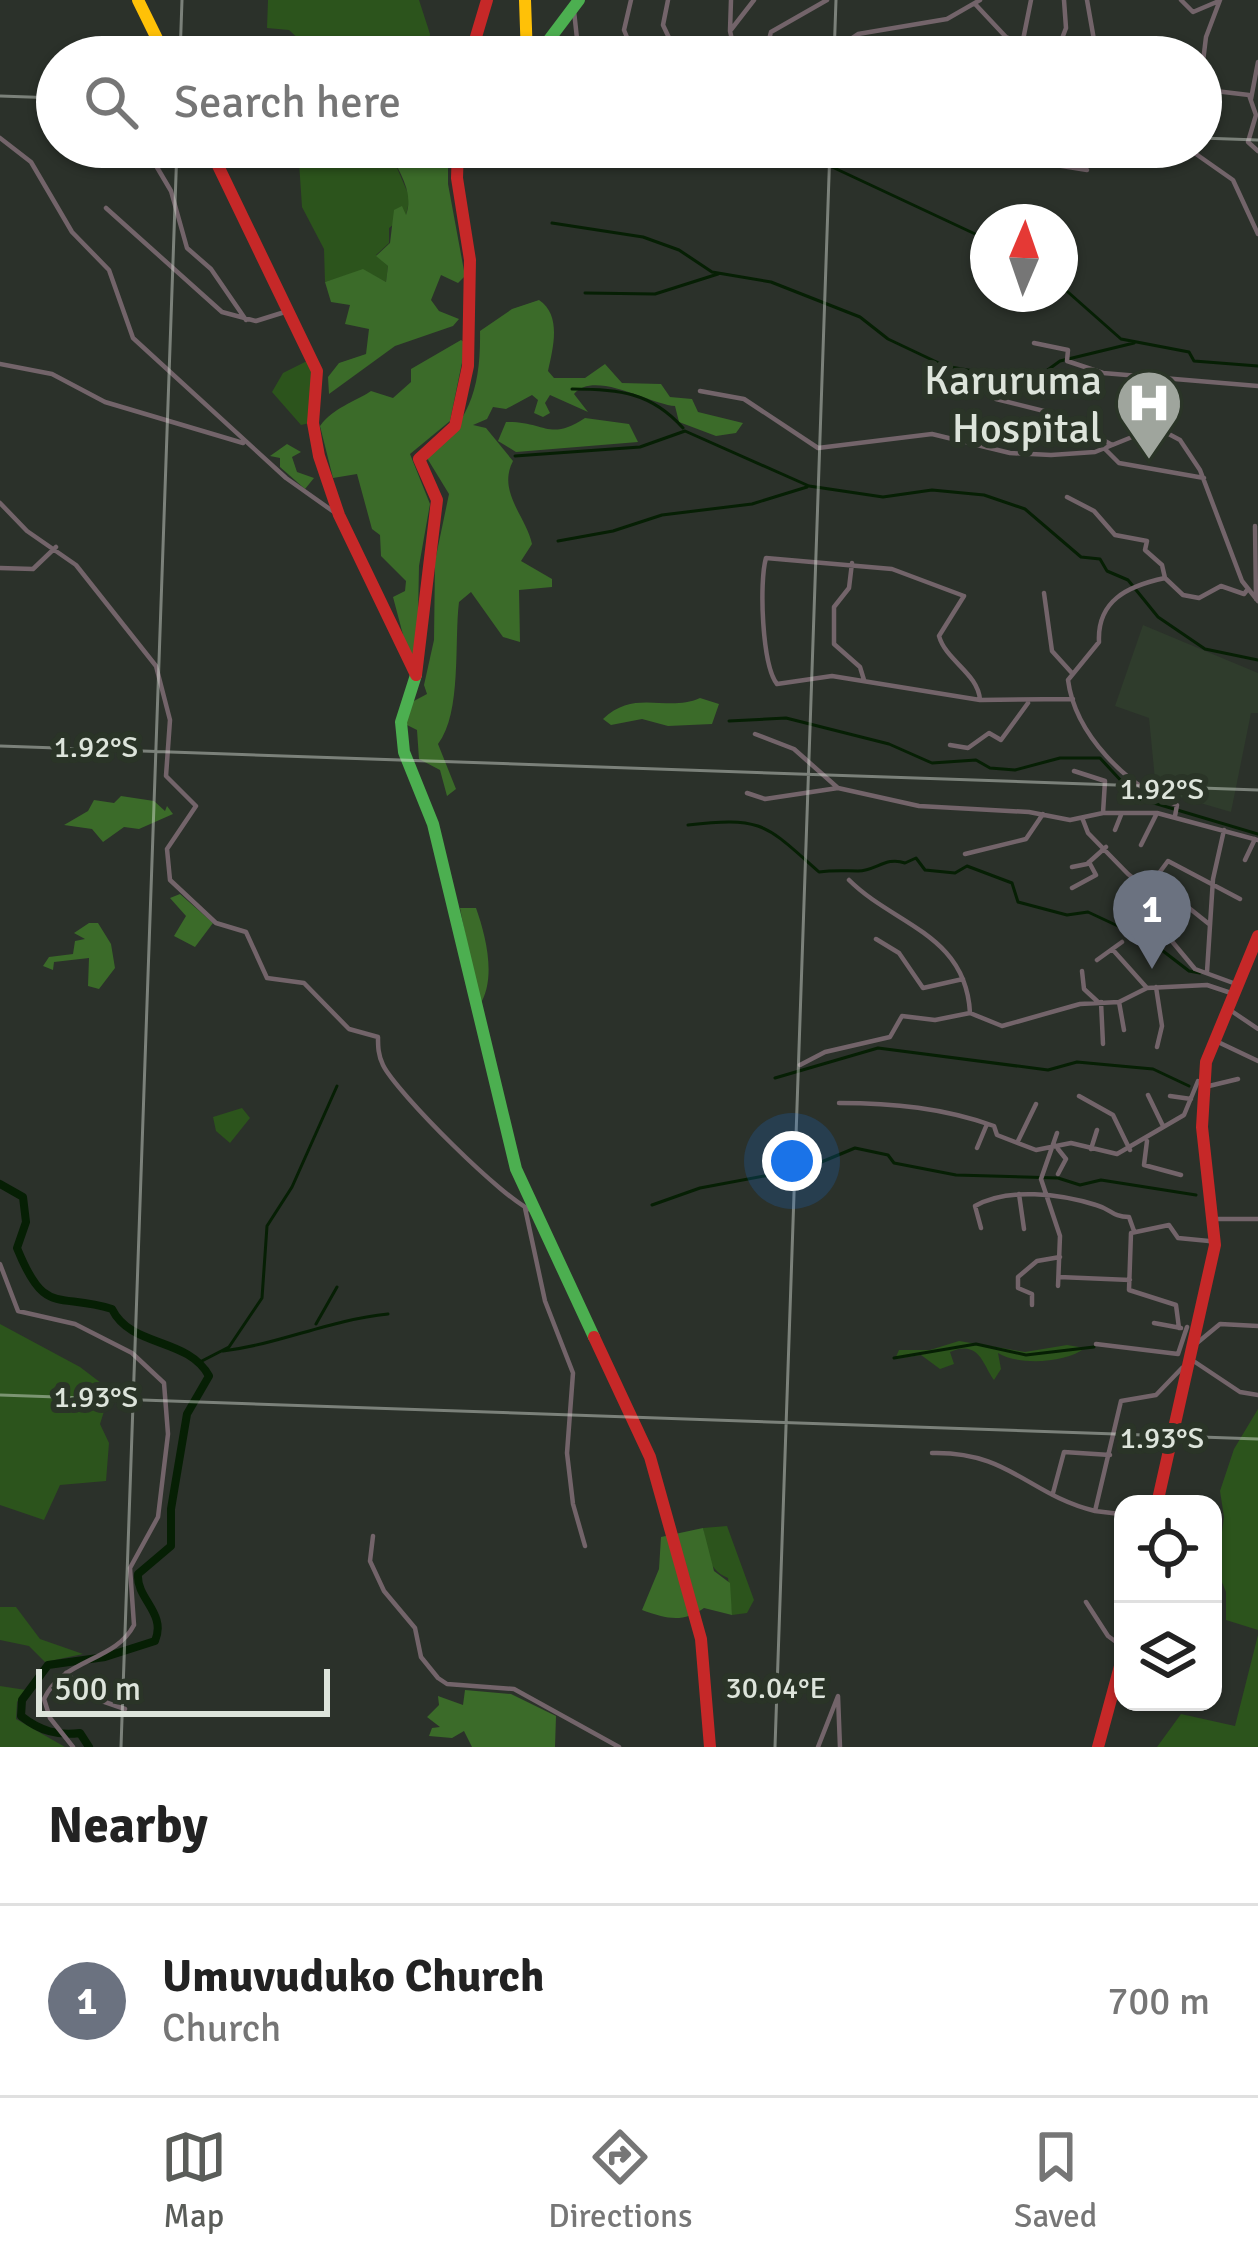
<!DOCTYPE html>
<html lang="en">
<head>
<meta charset="utf-8">
<style>
	:root { --surface:#fff; --page:#f2f2f2; --text:#222; --muted:#767676; --line:#e0e0e0; --accent:#5a5d59 }
	body { margin:0; font-family:Signika,sans-serif; background:var(--page); color:var(--text) }
	.controls { position:absolute; right:36px; bottom:36px; display:grid; overflow:hidden; border-radius:24px; box-shadow:0 3px 9px #0004 }
	.controls button { width:108px; height:108px; display:grid; place-items:center; padding:0; border:0; border-bottom:3px solid var(--line); background:var(--surface); color:var(--text); font:60px sans-serif }
	.compass { position:absolute; left:970px; top:204px; width:108px; height:108px; border-radius:50%; background:var(--surface); box-shadow:0 3px 9px #0004; rotate:2deg }
	.scale { position:absolute; left:36px; bottom:30px; width:294px; box-sizing:border-box; padding-left:12px; border:6px solid #dde4db; border-top:0; font-size:33px; line-height:42px; white-space:nowrap; color:#dde4db; -webkit-text-stroke:9px #2a3427; paint-order:stroke }
	.you { position:absolute; left:792px; top:1161px; width:42px; height:42px; margin:-30px; border:9px solid #fff; border-radius:50%; background:#1a73e8; box-shadow:0 0 0 18px #1a73e833 }
	.badge { display:grid; place-items:center; width:78px; height:78px; border-radius:50%; background:var(--accent); color:#fff; font-size:39px; font-weight:700 }
	.pin { position:absolute; translate:-50% -99px; filter:drop-shadow(0 3px 6px #0008) }
	.pin::after { content:''; position:absolute; top:63px; width:42px; height:36px; background:inherit; clip-path:polygon(0 0,100% 0,50% 100%) }
	.list { margin:0; padding:0; list-style:none }
	h2 { display:flex; justify-content:space-between; align-items:center; height:156px; margin:0; padding:0 48px; font-size:51px }
	h2 small { font-size:39px; font-weight:400; color:var(--muted) }
	.list li { display:grid; grid-template-columns:78px 1fr auto; gap:36px; align-items:center; box-sizing:border-box; height:192px; padding:0 48px; border-top:3px solid var(--line) }
	.list b { display:block; font-size:45px; white-space:nowrap }
	.list p { margin:0; font-size:39px; white-space:nowrap; color:var(--muted) }
	.list em { font-size:39px; font-style:normal; color:var(--muted) }
	.icon { flex:none; width:66px; height:66px; fill:none; stroke:currentColor; stroke-width:2; stroke-linecap:round; stroke-linejoin:round }
	.map { position:relative; flex:none; width:1258px; height:1747px; overflow:hidden }
	.search { position:absolute; background:var(--surface); box-shadow:0 3px 9px #0004; left:36px; right:36px; top:36px; height:132px; display:flex; align-items:center; gap:30px; box-sizing:border-box; padding:0 42px; border-radius:66px; color:var(--muted); font-size:45px }
	.sheet { height:348px; background:var(--surface) }
	nav { display:flex; justify-content:space-around; align-items:center; box-sizing:border-box; height:168px; border-top:3px solid var(--line); background:var(--surface); font-size:33px; color:var(--muted) }
	nav a { display:grid; justify-items:center; gap:6px }
	nav .on { color:var(--accent) }
	.map>svg:first-child { display:block }
</style>
</head>
<body>
<div class="map">
<svg width="1258" height="1747" viewBox="0 0 1258 1747">
	<rect width="100%" height="100%" fill="#2b312a"/>
	<path fill="#2f3c2c" d="M1143,625L1258,673V713H1251L1231,812L1156,790L1149,718L1115,706Z"/>
	<path fill="#2c541c" d="M268,0H419L430,34L428,57H318L289,30L267,28Z
		M298,147H388L410,198L406,215L389,228V243L376,255L388,266L386,282L363,270L325,282L324,249L302,207Z
		M309,360L317,380L310,423L301,425L272,392L283,373Z
		M242,1108L250,1118L230,1143L216,1131L213,1117Z
		M0,1324L80,1367L122,1399L106,1405L100,1424L109,1443L106,1481L60,1485L44,1520L0,1505Z
		M959,1341L1025,1352L1067,1345L1085,1348C1066,1363 1019,1366 998,1353L1001,1369L994,1380C983,1366 980,1339 950,1352L954,1364L940,1369L921,1355L895,1359L899,1350H930Z
		M1258,1409V1630L1226,1620V1592L1217,1570L1224,1517L1220,1491L1234,1449Z
		M727,1526L754,1600L747,1613L732,1615L728,1578C705,1568 708,1550 703,1528Z
		M0,1607H16L40,1639L83,1654L45,1662L29,1646L0,1640Z
		M1258,1635V1747H1157L1181,1714L1235,1726Z
		M0,1686L26,1690L17,1702L16,1719L65,1747H0Z"/>
	<path fill="#3b6b29" d="M388,147H448V184L465,276L458,283L441,275L431,300L439,311L459,319L453,326L395,346L329,394L328,377L339,363L366,354L369,329L345,324L350,305L331,302L325,282L363,269L386,282L388,266L376,256L390,243L394,210L402,206L406,215C415,191 397,170 388,147Z
		M539,300C562,315 553,348 548,371L554,378H585L605,364L622,383L661,384L670,397L692,399L698,412L743,423L736,433L716,436L679,422L675,406C652,405 594,369 574,394L588,412L550,395L545,403L550,413L543,417L534,413L538,400L532,395L506,409L493,407L487,419L473,425L486,428L513,461C497,492 526,516 532,544L521,561L552,579V587L519,590L520,642L503,637L471,592L459,602C454,641 462,713 438,744L456,789L447,796L440,770L419,759L417,730L403,723L412,702L427,694L424,685L434,640L435,561L449,494L427,458C469,422 481,389 480,331L512,309Z
		M461,340L466,343L450,421L410,454L430,504L419,566L417,666L411,665L393,597L405,591L406,581L381,556L380,535L372,529L357,474L333,478L320,426C334,407 353,403 371,391L393,398L411,382V369Z
		M585,418L629,424L638,442L516,452L498,441L506,422C545,421 549,442 585,418Z
		M287,444L301,452L292,457L297,472L314,478L305,489L280,467V458L270,456Z
		M700,698L719,704L712,724L668,726L642,719L611,725L603,719C635,688 667,713 700,698Z
		M121,796L154,801L165,811L167,806L173,814L139,829L124,827L103,842L92,829L64,825L88,811L94,800L114,803Z
		M180,894L213,923L195,947L174,936L186,916L170,898Z
		M460,908H476C486,936 497,980 479,1006Z
		M89,923H98L111,944L115,968L99,989L88,986L89,958L54,962L53,970L43,966L49,957L73,954L75,941L85,939L74,933Z
		M703,1528L714,1571L730,1583L732,1615L704,1608C683,1623 667,1619 642,1610L659,1569L661,1537Z
		M465,1690L511,1694L556,1716L555,1747H472L464,1731L452,1738L429,1736L432,1728L440,1727L427,1717L439,1705L438,1696L463,1705Z"/>
	<g fill="none" stroke-linecap="round" stroke-linejoin="round">
		<path stroke="#061f04" stroke-width="3" d="M775,147L830,166L988,240
			M550,159L637,155L657,147
			M552,223L643,237L679,250L712,272L771,282L860,317L888,339L945,366L996,375L1013,385L1031,382L1060,361L1134,343
			M1060,285L1121,339L1189,352L1194,361L1258,366
			M585,293L655,294L718,274
			M572,389C618,389 651,392 683,428
			M515,456L640,447L685,431L809,486L883,497L932,490L984,495L1025,509L1081,557L1100,559L1107,571L1128,580L1158,617L1205,649L1258,660
			M558,541L613,531L662,515L752,504L807,487
			M729,721L786,718L889,744L932,763L976,760L990,768L1015,770L1060,758H1100L1137,798L1258,834
			M688,825C763,816 766,825 819,872C834,870 844,871 858,871C876,871 886,856 905,863L916,858L925,870L955,873L967,866L1012,883L1018,902L1067,915L1088,912L1150,941L1189,971L1200,973
			M775,1078L878,1048L1048,1070L1077,1062L1131,1067L1153,1069L1189,1086
			M652,1205L700,1188L807,1168L855,1148L888,1155L894,1163L956,1175L1058,1178L1080,1185L1101,1180L1196,1195
			M316,1324L337,1287
			M223,1351C280,1344 329,1320 388,1314
			M894,1358L976,1344L1026,1355L1094,1347
			M198,1363L229,1347L262,1298L267,1226L292,1187L337,1086"/>
		<path stroke="#061f04" stroke-width="8" d="M0,1184L23,1197L26,1222L17,1248C45,1317 56,1292 112,1309C131,1348 188,1337 209,1376L187,1414L171,1509V1546L138,1574C136,1599 167,1613 155,1641L105,1657L48,1665L22,1700L21,1716C40,1731 58,1736 80,1733L89,1747"/>
		<path stroke="#73646a" stroke-width="4.5" d="M631,0L624,30L635,57
			M668,0L663,25L678,57
			M1087,0L1097,57
			M1181,0L1193,12L1219,1
			M976,5L1006,37L1054,57
			M574,11L579,57
			M730,31L731,0
			M1022,45L1031,0
			M736,57L730,31L754,0
			M774,57L767,47L771,32L827,0
			M842,57L846,42L858,34L947,19L980,0
			M1055,57L1066,28L1064,0
			M1201,78L1206,37L1220,0
			M1201,79L1207,90L1249,95L1256,115L1248,142L1258,151
			M1251,99L1258,62
			M0,138L31,162L72,232L109,270L133,338L286,478L334,512
			M145,147L171,191L187,248L211,269L246,320
			M998,147L1031,161L1087,170
			M1186,147L1233,180L1258,234
			M106,208L222,312L256,321L288,311
			M1034,343L1068,350L1067,361L1103,373L1258,386
			M0,364L52,374L105,402L243,443
			M700,391L744,399L818,448L932,434L1010,453L1051,455L1095,452L1137,435L1165,432L1180,440L1200,470L1242,581L1258,601
			M996,399L1060,415L1112,445
			M1105,449L1119,463L1204,478
			M1067,497L1094,511L1115,535L1147,541L1145,550L1162,565L1165,578
			M0,503L27,531L76,565L156,666L170,720L166,776L196,806L167,849L170,880L216,923L246,932L267,978L304,983L349,1029L378,1037C378,1046 378,1055 383,1065C396,1092 506,1202 533,1211
			M1255,526L1256,599
			M852,563L849,588L834,607V644L860,667L864,680
			M0,568L33,569L56,547
			M1044,593L1052,651L1071,672
			M980,700C978,673 946,661 939,636L964,596L892,569L766,558C759,582 762,665 777,684L832,676L980,700L1073,699
			M755,734L794,749L838,788L919,806L1029,812L1070,820L1103,813H1157L1258,840
			M950,745L968,748L989,733L1001,740L1028,703
			M1074,771L1105,781L1103,813
			M747,793L765,799L838,788
			M1175,816L1177,805C1127,787 1075,734 1068,680L1099,642C1097,601 1127,586 1165,578L1183,595L1199,598L1221,586L1244,594L1248,589
			M1083,820L1088,833L1128,874L1146,888L1169,892L1209,924
			M1115,830L1121,815
			M1141,845L1157,813
			M965,854L1026,839L1043,814
			M1245,860L1255,839
			M1072,867L1087,864L1106,847
			M849,880C894,925 966,934 970,1013
			M1072,888L1096,875L1089,862
			M1148,888L1168,861L1240,899
			M1150,917L1152,927L1165,933L1195,969L1236,984
			M876,939L899,953L923,988L963,979
			M1113,950L1147,988
			M1097,960L1122,942
			M1082,971L1084,989L1097,1001
			M1207,972L1213,879L1224,830
			M1156,987L1162,1026L1157,1047
			M1101,1002L1103,1044
			M1119,1002L1124,1030
			M1230,1010L1258,1029
			M1218,1042L1258,1061
			M800,1065L825,1052L890,1037L902,1016L935,1020L970,1013L1002,1026L1080,1004L1119,1002L1147,988L1207,985L1231,993
			M1209,1086L1238,1079
			M1148,1095L1163,1126
			M1079,1096L1113,1115L1130,1150
			M1170,1096L1191,1099
			M839,1103C893,1103 944,1108 994,1126L997,1135L1036,1150L1071,1143L1117,1154L1184,1115L1198,1081
			M1057,1133L1041,1179L1060,1236L1058,1286
			M1018,1141L1036,1104
			M1147,1141L1144,1165L1181,1175
			M977,1148L987,1124
			M1058,1149L1066,1159L1058,1174
			M1091,1149L1097,1130
			M1019,1194L1024,1229
			M525,1208L545,1301L573,1373L567,1453L573,1504L585,1546
			M1215,1219H1258
			M981,1228L975,1206C1008,1187 1061,1194 1096,1205C1111,1209 1112,1217 1129,1217L1134,1231
			M0,1264L18,1311L75,1324L132,1353L164,1383L168,1434L158,1517L130,1568L134,1625C115,1662 63,1658 44,1699L50,1718L73,1747
			M1059,1277L1130,1280
			M1032,1305V1294L1018,1288V1277L1037,1261L1060,1257
			M1154,1323L1181,1328
			M1179,1328L1176,1305L1129,1290L1131,1233L1169,1225L1178,1238L1209,1241
			M1197,1343L1220,1324L1258,1326
			M1096,1344L1178,1354L1187,1327
			M1195,1362L1240,1392L1258,1395
			M932,1453C1009,1451 1029,1495 1095,1511L1121,1401L1156,1395L1182,1368
			M1053,1493L1064,1452L1110,1455
			M1095,1511L1120,1514
			M373,1536L370,1561L384,1591L415,1628L421,1657L438,1678L447,1684L514,1689L619,1747
			M1086,1602L1108,1636L1123,1647
			M66,1673L96,1699L125,1709
			M818,1747L838,1696L840,1747"/>
		<path stroke="#4caf50" stroke-width="12" d="M536,57L579,0
			M416,675L401,722L404,752L433,824L516,1169L594,1337"/>
		<path stroke="#ffc107" stroke-width="12" d="M138,0L166,57
			M525,0L527,57"/>
		<path stroke="#c62828" stroke-width="12" d="M470,57L487,0
			M209,147L317,371L313,423L319,456L339,515L416,675L437,500L419,459L455,426L468,366L470,260L457,178L458,147
			M594,1337L650,1457L701,1639L710,1747
			M1157,1504L1215,1245L1202,1127L1206,1062L1258,936
			M1098,1747L1123,1655"/>
	</g>
	<path fill="none" stroke="#dde4db" stroke-width="3" stroke-opacity="0.45" d="M180,57L182,0M834,57L836,0M0,96L57,98M1201,138L1258,140M0,746L1258,790M0,1395L1258,1439M121,1747L177,147M775,1747L830,147"/>
	<defs>
		<g id="hospital-pin" transform="scale(3.45)"><path d="M0 17L-7.5 6A9.5 9.5 0 1 1 7.5 6Z" fill="#9fa59d" stroke="#2a3427"/><path d="M-5-5h3v3.5h4V-5h3V5h-3V1.5h-4V5h-3Z" fill="#fff"/></g>
	</defs>
	<g fill-rule="evenodd">
		<use href="#hospital-pin" x="1149" y="403"/>
	</g>
	<g text-anchor="middle" stroke-width="12" stroke-linejoin="round" paint-order="stroke">
		<g font-size="42" fill="#dde4db" stroke="#2a3427" text-anchor="end">
			<text x="1102" y="394">Karuruma<tspan x="1102" dy="48">Hospital</tspan></text>
		</g>
	</g>
	<g font-size="30" text-anchor="middle" fill="#dde4db" stroke="#2a3427" stroke-width="12" stroke-linejoin="round" paint-order="stroke">
		<text x="96" y="757">1.92°S</text>
		<text x="1162" y="799">1.92°S</text>
		<text x="96" y="1407">1.93°S</text>
		<text x="1162" y="1448">1.93°S</text>
		<text x="776" y="1698">30.04°E</text>
	</g>
</svg>
<div class="controls">
<button><svg class="icon" aria-label="locate" viewBox="0 0 24 24"><circle cx="12" cy="12" r="6"/><path d="M12 2v4M12 18v4M2 12h4M18 12h4"/></svg></button>
<button><svg class="icon" aria-label="layers" viewBox="0 0 24 24"><path d="M12 4l9 5-9 5-9-5zM3 14l9 5 9-5"/></svg></button>
</div>
<svg class="compass" viewBox="-18 -18 36 36"><path d="M0-13l5 13h-10z" fill="#e53935"/><path d="M0 13l5-13h-10z" fill="#767676"/></svg>
<div class="scale">500 m</div>
<div class="you"></div>
<div class="pin badge" style="left:1152px;top:969px;background:#6b7280">1</div>
<div class="search"><svg class="icon" aria-label="search" viewBox="0 0 24 24"><circle cx="10" cy="10" r="6"/><path d="M15 15l6 6"/></svg>Search here</div>
</div>
<section class="sheet">
<h2>Nearby<small></small></h2>
<ul class="list">
<li><span class="badge" style="background:#6b7280">1</span><div><b>Umuvuduko Church</b><p>Church</p></div><em>700 m</em></li>
</ul>
</section>
<nav>
<a class="on"><svg class="icon" aria-label="map" viewBox="0 0 24 24"><path d="M3 6l6-2 6 2 6-2v14l-6 2-6-2-6 2zM9 4v14M15 6v14"/></svg>Map</a>
<a><svg class="icon" aria-label="directions" viewBox="0 0 24 24"><path d="M12 3l9 9-9 9-9-9zM9 14v-3h6M13 9l2 2-2 2"/></svg>Directions</a>
<a><svg class="icon" aria-label="saved" viewBox="0 0 24 24"><path d="M7 4h10v16l-5-4-5 4z"/></svg>Saved</a>
</nav>
</body>
</html>
